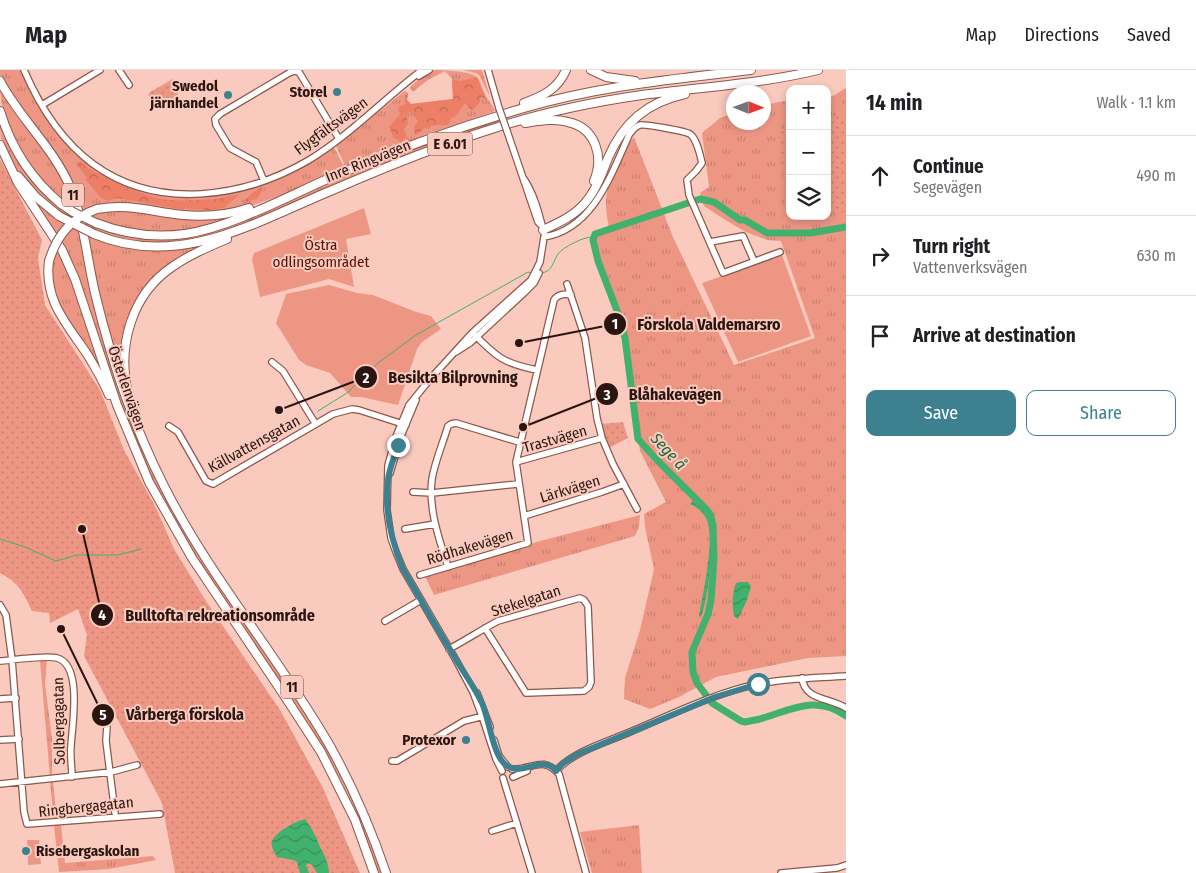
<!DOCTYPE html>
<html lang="en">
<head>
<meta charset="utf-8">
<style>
	:root { --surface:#fff; --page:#f2f2f2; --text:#202124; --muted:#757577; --line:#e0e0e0; --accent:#3d8190 }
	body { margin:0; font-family:"Fira Sans Condensed",sans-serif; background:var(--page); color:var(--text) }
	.controls { position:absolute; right:15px; top:15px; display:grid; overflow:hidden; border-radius:10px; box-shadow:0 2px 8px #0003 }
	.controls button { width:45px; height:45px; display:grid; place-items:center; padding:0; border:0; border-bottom:1px solid var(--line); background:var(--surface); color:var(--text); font:25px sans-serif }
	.compass { position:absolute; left:726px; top:15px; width:45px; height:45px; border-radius:50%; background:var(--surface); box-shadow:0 2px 8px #0003; rotate:91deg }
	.stop { position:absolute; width:15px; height:15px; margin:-11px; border:4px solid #3d8190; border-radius:50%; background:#fff }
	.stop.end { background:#3d8190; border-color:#fff; box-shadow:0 1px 5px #0008 }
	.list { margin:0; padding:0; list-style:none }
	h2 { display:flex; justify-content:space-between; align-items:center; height:65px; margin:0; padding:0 20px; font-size:21px }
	h2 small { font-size:16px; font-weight:400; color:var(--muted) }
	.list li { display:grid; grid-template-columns:32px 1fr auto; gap:15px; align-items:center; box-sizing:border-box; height:80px; padding:0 20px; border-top:1px solid var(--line) }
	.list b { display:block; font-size:19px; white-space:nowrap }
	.list p { margin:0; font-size:16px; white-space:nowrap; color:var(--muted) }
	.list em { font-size:16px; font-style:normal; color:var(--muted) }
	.actions { display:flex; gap:10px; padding:15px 20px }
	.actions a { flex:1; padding:11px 0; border:1px solid var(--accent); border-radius:10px; text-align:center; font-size:18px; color:var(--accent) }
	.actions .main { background:var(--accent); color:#fff }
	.icon { flex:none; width:28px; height:28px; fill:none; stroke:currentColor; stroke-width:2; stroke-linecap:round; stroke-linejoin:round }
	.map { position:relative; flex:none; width:846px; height:803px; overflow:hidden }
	header { display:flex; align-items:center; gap:30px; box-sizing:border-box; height:70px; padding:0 25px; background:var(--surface); border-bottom:1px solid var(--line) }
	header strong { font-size:24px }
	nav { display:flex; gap:28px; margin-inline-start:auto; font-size:18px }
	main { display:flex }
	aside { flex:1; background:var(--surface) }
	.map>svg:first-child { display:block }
</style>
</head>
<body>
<header>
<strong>Map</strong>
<nav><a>Map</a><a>Directions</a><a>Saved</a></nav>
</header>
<main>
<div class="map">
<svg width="846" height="803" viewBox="0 0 846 803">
	<defs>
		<pattern id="grass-tufts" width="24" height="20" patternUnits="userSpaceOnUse" patternTransform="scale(1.25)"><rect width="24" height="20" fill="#ed9683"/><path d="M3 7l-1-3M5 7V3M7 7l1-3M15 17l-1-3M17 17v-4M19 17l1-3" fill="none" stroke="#cb8070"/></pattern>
		<pattern id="forest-crowns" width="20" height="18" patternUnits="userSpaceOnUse" patternTransform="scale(1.25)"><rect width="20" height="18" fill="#ee7f67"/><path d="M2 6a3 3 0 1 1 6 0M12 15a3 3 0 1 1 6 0" fill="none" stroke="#c16753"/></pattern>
		<pattern id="park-dots" width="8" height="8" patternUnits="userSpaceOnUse" patternTransform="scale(1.25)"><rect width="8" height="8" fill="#ed9683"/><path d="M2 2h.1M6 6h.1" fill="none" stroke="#cb8070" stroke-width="1.8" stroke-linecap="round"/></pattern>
		<pattern id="water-waves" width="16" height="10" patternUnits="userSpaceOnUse" patternTransform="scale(1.25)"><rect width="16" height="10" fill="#43b16e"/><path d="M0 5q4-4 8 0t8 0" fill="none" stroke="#388f59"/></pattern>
	</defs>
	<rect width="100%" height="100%" fill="#facabe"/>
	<path fill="url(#grass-tufts)" d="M0,0H21C26,13 47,54 57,62C66,70 77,78 86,86C96,94 105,104 116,110C125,116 137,119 148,122C214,140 278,114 334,77L343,95L344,93L336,76L402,23L405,21L408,23L407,30L411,34L453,29L452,9L445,1L428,10L414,21L413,22L410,18C414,12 427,2 435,0C443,0 470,1 477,7C481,11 482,19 485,24C488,31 492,33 495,41L425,65L276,127L239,140L204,144L144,136L82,143L63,95L11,24L0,5Z
		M464,0H482L490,27L479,5L476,3Z
		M0,15C28,54 57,92 74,138C35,112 0,63 0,15Z
		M846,18V586L808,588L716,607L679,627L650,639L624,629L625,608L640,560L654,499L645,457L644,444L666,432L640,381L625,268L619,246L598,191L593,170L595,164L609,159C608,151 606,143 606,136C605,115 620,83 634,67L673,167L734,295L815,268L781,171L767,170L746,162L727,151L704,136L700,123L709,117L702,63L720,48L733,43L734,52H764V35L790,30V146H827V27C835,27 839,21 846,18Z
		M497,48L499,54L220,163L173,174L131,172L88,159L84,151L111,162L188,166L415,77Z
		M0,50L10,75L72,144L75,147L71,150C41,131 13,103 1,69C0,63 0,56 0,50Z
		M21,115L67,154L57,166Z
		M104,139L235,145C180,166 142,169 87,145Z
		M71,157L80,162L109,283L173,440L170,443C148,401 129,358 114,313C97,264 86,215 60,170Z
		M86,165C130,182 172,184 216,171L171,195L133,240L122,306L100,226Z
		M56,177L71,205L108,314L60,239L50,203Z
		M174,443L324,670L365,752L361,753C334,686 292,629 251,570C223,529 196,488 171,445Z
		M640,445L639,457L635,466L434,525L425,506L540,471Z
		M47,589L45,614L52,669V707H50L40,590Z
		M50,712H53L57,750H54Z
		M366,754L384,803H379L362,756Z
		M54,755H61L65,793L153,786L156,790L109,799L59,802Z
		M639,755L642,803H592L580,762Z"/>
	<path fill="url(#forest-crowns)" d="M477,7L486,29L481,27L480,32L473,40L470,39L465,33L455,47L451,48L448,55H436L423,58C421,62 420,64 415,64L414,57L418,51L412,43L408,42L407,48L408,54C403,59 404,61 407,67L401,72L394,68L389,57L400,44L398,39L400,36L405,34V25L408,23L407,30L411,34L453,29L452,9L460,11Z
		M77,92H79C98,105 146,128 169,130C184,131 200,130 216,129C223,128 231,125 239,125L224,138L209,140L173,138L118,128L108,131L100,127L86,110V106L78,96Z
		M261,118L262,121L258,128L245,133L243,132L252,123Z"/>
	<path fill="url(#park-dots)" d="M173,9L177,18L179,36L161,27H151L148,26L150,22Z
		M846,44V142L827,143V49Z
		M790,58V144H788L777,61Z
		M0,89L42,170L38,188L45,235L100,320L124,380L156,438L174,479L206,531L280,640L323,718L360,803H175L162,733L84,586L87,565L78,539L50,553L49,543L32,541C23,522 19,513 0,503Z
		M623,352L628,368L607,379L600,354Z"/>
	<path fill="#ed9683" d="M364,138L371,164L346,169L354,217L329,209L260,227L252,189L254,183Z
		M782,185L811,266L738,292L702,213Z
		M329,215L357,223L373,225L416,242L431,246L441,259L422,272L417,279L398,335L361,327H351L330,303L306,295L299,290L276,253L286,224Z
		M27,770H39L41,794L28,795Z"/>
	<path fill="url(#water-waves)" d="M693,431C698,436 706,441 709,447C716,463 708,530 701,547L699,546C703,523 715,471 707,450C704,443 697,437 690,434Z
		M740,512H748L751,516L747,530L738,549L734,546C732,536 732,523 736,513Z
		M305,749C312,758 316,766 320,777C325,786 328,792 329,803H317L312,795L309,793L306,795L309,803H300L297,792L293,790L277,787C275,783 270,776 272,771C277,761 294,752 305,749Z"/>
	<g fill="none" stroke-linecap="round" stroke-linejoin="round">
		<path stroke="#43b16e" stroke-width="1" d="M541,203C553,202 553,191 558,184C563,177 585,166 593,167
			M318,341L347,323L378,293L416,265L528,202L532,203
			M0,469L25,477L56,491L77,485H118L141,479"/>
		<path stroke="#43b16e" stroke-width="7" d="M846,157L810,163H767L745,150H740L714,132L700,129L595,164L593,170L598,191L619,246L625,268L638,369L657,390L706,439L710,444L713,455L714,488L711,530L708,544L692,582L693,602L697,613L712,633L741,651L745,652C750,651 755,650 760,649C791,640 816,624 846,646"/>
		<g stroke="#8c584c" stroke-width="8">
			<path id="minor" d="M24,0C39,35 62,71 93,94C157,141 244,128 309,90C350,65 384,29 422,0
				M119,0L129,15
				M488,0L499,38
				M419,6L429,0
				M42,35L100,0
				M507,61L538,152L541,155
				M524,109C535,126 539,144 544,163
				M264,111L256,92L230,78L216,55L215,49L220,44L289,3L294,1L299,2L339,69
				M544,167C593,159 611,105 629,65C632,61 634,57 640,55C645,54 685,61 690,64C697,69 700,85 702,93L696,101L687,110L689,125L723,203L780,182
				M710,172L743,166L754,191
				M567,214L585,268L597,348L602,368L613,394L637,439
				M474,264C496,287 505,294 537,300
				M456,282L470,273L525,222L534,213L539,203
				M272,292L283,301L315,353
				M169,356L178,362L206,411L213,414L333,344L352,339L359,340L406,355
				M516,392L602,368
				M390,403L401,366L416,330
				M413,422L432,423L518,414
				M524,446L602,422L624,414
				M405,459L435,454
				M448,497C439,469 428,438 432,409C435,391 443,373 448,356L451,354L456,353L519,372
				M420,505L528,473L516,392L554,230C557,225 564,223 571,225
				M0,535L6,545L12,590L24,742L27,754L160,744
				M385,551L421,530
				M449,579C466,570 481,560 498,551L580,528L584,530L588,536L591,612L589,617L584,621L526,623L485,558
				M0,591C12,590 47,585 57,588C83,595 72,656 71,676C70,687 72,697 72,707
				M802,608C805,631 829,627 846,638
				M477,623L490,657
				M0,629L16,628
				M108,640L106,671L115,743
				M0,670L19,669
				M494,670L499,686L508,697
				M392,691H397L464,651L484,646
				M512,699C533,700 542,685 559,704L586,803
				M502,701L496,689L482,646L473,622L456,590L403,499L396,482L391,468L387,440L388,395L397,364L409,335L431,308L472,263L531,210L540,192L544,167
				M556,701C572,682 607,672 630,662C671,645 714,623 758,614C787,608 817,608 846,606
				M513,707L527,701
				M503,708L532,803
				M0,714L111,702L137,695
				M492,761L517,753
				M781,803L837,798L846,795"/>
		</g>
		<g stroke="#8c584c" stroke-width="10">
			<path id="highway" d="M591,0L606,7L635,11
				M0,11C20,49 54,78 71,119C84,152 87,189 95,223C111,290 133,355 164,416C211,509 279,587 330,676C353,717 371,759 386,803
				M524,33C543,26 558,19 566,0
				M0,41C11,78 31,109 61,134
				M525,53C539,51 554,48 568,52C596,58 604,87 594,111
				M0,75L18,113L62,180L75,209L117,335L149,412L192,488L282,622L321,682L355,750L374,803
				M18,106L36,127L59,146
				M97,139C131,133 151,142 184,145C206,147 228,145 249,138
				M96,153C124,164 154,168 185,164C232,157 288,126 332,107C395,80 459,57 524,38C598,16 675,9 751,0
				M543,160C558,153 574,146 585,133C596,120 602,104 608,88C623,53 647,32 685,24
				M94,164C180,200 257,151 335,119C388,96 443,74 498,57C545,42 593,32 642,25C701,17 760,14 818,0
				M49,191C44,230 66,253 87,284C95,297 103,311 109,325
				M127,320C118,274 132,224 172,197C189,185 208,177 227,169"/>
		</g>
		<use href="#minor" stroke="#fff" stroke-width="5.5"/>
		<use href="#highway" stroke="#fff" stroke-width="8"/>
		<g stroke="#8c584c" stroke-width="8" stroke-linecap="butt">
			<path id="minor-bridge" d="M499,38L507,61"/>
		</g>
		<g stroke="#8c584c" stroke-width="10" stroke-linecap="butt">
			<path id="highway-bridge" d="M61,134L73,142L96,153
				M59,146L94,164
				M49,191C57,165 71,148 97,139"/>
		</g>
		<use href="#minor-bridge" stroke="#fff" stroke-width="5.5"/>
		<use href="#highway-bridge" stroke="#fff" stroke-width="8"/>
	</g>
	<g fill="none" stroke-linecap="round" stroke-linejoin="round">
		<path stroke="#3d8190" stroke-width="6" d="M398,375C395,386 389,399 388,410C384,441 391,470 403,499C419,526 434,554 451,581C461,599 473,614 482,633C489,649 492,678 502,691C518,712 542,682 556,701L562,694L578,684L715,627L758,614"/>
	</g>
	<g fill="#3d8190" stroke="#facabe" stroke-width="2">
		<circle cx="337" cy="22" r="5"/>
		<circle cx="228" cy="25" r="5"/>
		<circle cx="466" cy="670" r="5"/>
		<circle cx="26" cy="781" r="5"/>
	</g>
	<g text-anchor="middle" stroke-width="4" stroke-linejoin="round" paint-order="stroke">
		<g fill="#facabe" stroke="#684b44" stroke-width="1">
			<rect x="427.5" y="62.5" width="45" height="23" rx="4"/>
			<rect x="62" y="113.5" width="22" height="23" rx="4"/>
			<rect x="281" y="605.5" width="22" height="23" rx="4"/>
		</g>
		<g font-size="14" font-weight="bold" fill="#2a1510">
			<text x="450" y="79">E 6.01</text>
			<text x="73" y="130">11</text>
			<text x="292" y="622">11</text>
		</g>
		<g font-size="15" font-weight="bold" fill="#2a1510" stroke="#facabe" text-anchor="end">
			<text x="218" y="21">Swedol<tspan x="218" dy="17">järnhandel</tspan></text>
			<text x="327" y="27">Storel</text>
			<text x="456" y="675">Protexor</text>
			<text x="36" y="786" text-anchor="start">Risebergaskolan</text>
		</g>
		<g font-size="15" fill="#2a1510" stroke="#facabe">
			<text transform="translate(331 56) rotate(-36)" y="5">Flygfältsvägen</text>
			<text transform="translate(368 91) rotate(-22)" y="5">Inre Ringvägen</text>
			<text transform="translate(127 318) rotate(71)" y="5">Österlenvägen</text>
			<text transform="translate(555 369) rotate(-16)" y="5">Trastvägen</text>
			<text transform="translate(254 374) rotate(-29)" y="5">Källvattensgatan</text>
			<text transform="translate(570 419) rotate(-17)" y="5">Lärkvägen</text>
			<text transform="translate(470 477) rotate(-17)" y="5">Rödhakevägen</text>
			<text transform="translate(526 531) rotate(-18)" y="5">Stekelgatan</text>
			<text transform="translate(59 651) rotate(-91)" y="5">Solbergagatan</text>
			<text transform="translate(86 737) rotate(-6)" y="5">Ringbergagatan</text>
		</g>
		<g font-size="15" fill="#561103" stroke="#facabe">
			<text x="321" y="180">Östra<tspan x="321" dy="17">odlingsområdet</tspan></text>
		</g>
		<g font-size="16" font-style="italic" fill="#18663a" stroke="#facabe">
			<text transform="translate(669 381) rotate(47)" y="6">Sege å</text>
		</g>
	</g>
	<path fill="none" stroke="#2a1510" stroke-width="2" d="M519 273L615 254M279 340L366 307M523 357L607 324M82 459L102 545M61 559L103 645"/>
	<g fill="#2a1510" stroke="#facabe" stroke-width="2">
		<circle cx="519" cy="273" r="5"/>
		<circle cx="279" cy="340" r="5"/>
		<circle cx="523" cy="357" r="5"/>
		<circle cx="82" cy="459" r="5"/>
		<circle cx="61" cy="559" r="5"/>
		<circle cx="615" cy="254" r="12"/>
		<circle cx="366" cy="307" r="12"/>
		<circle cx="607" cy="324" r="12"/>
		<circle cx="102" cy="545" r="12"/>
		<circle cx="103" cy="645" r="12"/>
	</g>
	<g font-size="15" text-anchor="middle" font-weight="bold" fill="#fff">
		<text x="615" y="259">1</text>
		<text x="366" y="313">2</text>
		<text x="607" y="330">3</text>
		<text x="102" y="550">4</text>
		<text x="103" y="650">5</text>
	</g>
	<g font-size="16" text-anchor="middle" font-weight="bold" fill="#2a1510" stroke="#facabe" stroke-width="4" stroke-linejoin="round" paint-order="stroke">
		<text x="709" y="260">Förskola Valdemarsro</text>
		<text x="453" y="313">Besikta Bilprovning</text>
		<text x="675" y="330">Blåhakevägen</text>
		<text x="220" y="551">Bulltofta rekreationsområde</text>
		<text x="185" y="650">Vårberga förskola</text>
	</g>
</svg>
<div class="controls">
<button>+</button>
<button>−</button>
<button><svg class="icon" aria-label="layers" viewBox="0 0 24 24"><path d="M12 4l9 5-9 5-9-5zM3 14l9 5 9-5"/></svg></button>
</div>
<svg class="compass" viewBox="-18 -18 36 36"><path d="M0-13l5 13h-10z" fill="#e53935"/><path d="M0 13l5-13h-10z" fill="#757577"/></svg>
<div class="stop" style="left:758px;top:614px"></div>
<div class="stop end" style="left:398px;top:375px"></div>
</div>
<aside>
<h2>14 min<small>Walk · 1.1 km</small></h2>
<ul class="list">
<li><svg class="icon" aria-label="ahead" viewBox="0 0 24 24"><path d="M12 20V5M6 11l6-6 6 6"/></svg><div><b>Continue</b><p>Segevägen</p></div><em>490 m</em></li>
<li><svg class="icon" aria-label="right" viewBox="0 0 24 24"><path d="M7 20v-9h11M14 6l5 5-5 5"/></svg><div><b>Turn right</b><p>Vattenverksvägen</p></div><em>630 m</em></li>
<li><svg class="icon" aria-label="arrive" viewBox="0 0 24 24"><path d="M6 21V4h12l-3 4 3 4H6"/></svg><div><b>Arrive at destination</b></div></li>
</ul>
<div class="actions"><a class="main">Save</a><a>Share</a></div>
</aside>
</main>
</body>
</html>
